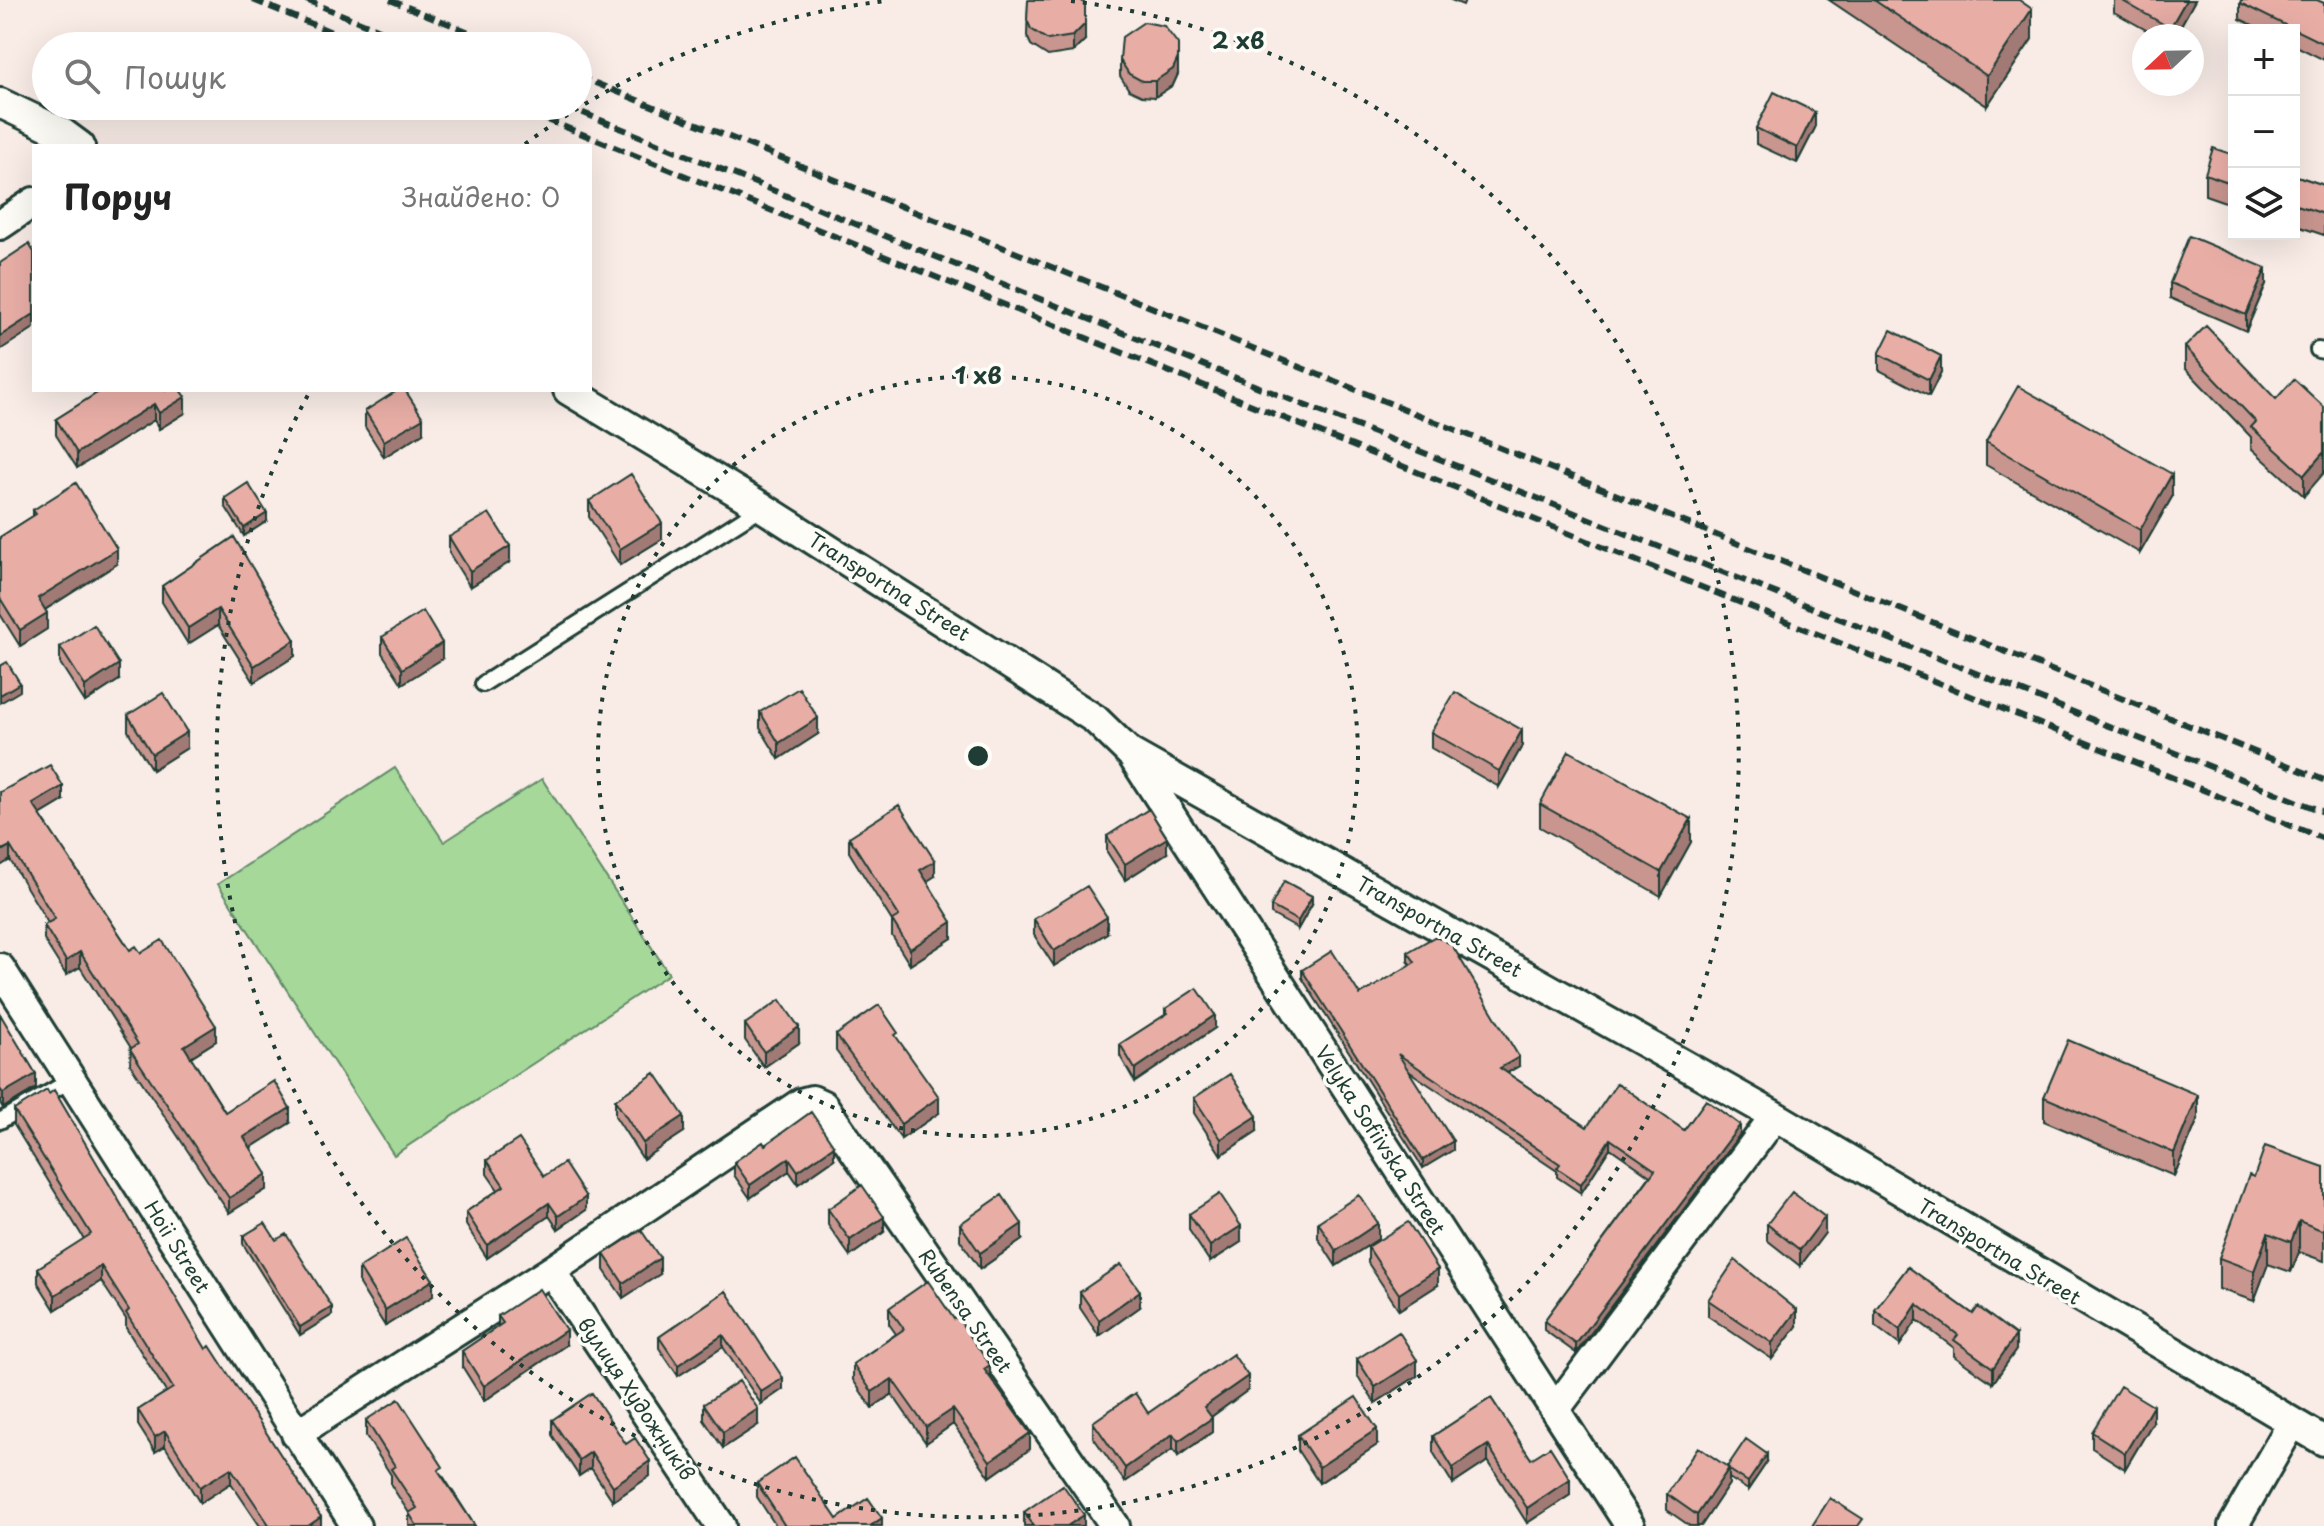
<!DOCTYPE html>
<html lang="uk">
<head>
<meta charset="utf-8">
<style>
	:root { --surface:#fff; --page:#f2f2f2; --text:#222; --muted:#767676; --line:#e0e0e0 }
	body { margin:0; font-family:"Playpen Sans",sans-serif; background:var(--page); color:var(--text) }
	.controls { position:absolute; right:24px; top:24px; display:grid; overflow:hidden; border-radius:0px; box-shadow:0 8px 32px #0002 }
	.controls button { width:72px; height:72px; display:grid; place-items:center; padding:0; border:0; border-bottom:2px solid var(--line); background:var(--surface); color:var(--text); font:40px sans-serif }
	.compass { position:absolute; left:2132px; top:24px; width:72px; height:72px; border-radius:50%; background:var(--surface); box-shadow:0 8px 32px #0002; rotate:248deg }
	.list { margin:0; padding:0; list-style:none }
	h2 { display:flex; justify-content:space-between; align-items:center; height:104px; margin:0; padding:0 32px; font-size:34px }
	h2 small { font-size:26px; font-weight:400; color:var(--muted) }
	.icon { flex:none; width:44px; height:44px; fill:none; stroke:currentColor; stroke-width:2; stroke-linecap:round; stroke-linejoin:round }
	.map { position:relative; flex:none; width:2324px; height:1526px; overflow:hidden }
	.search { position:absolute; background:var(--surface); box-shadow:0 8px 32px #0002; left:32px; top:32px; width:560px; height:88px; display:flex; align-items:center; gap:20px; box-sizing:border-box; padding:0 28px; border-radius:44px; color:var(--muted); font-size:30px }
	.panel { position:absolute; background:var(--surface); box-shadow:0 8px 32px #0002; left:32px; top:144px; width:560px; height:248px; border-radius:0px }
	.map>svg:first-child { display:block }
</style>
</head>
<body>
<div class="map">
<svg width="2324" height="1526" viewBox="0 0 2324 1526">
	<rect width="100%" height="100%" fill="#f9ece7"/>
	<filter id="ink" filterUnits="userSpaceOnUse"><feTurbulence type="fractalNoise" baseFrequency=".0125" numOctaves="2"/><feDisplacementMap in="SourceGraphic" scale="16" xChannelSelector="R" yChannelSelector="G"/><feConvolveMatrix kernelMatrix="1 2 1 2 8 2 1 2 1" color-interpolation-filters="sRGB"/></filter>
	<g filter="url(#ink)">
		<path fill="#a6d89a" stroke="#628a67" stroke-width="2" d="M395,768L444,842L542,779L669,974L394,1155L218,884Z"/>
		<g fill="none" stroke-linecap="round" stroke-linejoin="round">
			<g stroke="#1f3d34" stroke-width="20">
				<path id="service" d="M2318,350L2324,351
					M483,684L762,507
					M0,1121L71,1080"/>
			</g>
			<g stroke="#1f3d34" stroke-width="34">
				<path id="minor" d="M0,103L61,132L80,146
					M0,225L34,202
					M568,390L762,507L1095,719L1130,753L1775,1116L2324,1441
					M1133,757L1630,1526
					M0,968L356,1526
					M551,1271L721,1526
					M1555,1410L1775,1116
					M296,1434L551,1271L801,1103L812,1100L823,1105L1115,1526
					M2233,1526L2291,1425"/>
			</g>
			<use href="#service" stroke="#fdfcf7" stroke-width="14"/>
			<use href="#minor" stroke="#fdfcf7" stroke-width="28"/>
			<path stroke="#1f3d34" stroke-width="6" stroke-dasharray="12 6" stroke-linecap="butt" d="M253,0L366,46
				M306,0L419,46
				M390,0L504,46
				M578,76L2324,780
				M513,106L2324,839
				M566,106L1116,330L2324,812"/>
		</g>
		<path fill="#c8968f" stroke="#1f3d34" stroke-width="2" d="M1451,0H1465L1463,5Z
			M1829,0H2019L2032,39L1987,106Z
			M2114,0H2195L2175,36H2157L2114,12Z
			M1028,1L1085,40L1073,52L1048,56L1031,45L1027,36Z
			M2240,3H2324V60L2294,45V30H2263L2240,19Z
			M1120,60L1178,74L1173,85L1155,97L1142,96L1129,90L1120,76Z
			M1756,128H1815L1797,163L1756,144Z
			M2234,155V205L2205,195V174Z
			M2294,175L2324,185V235L2294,225Z
			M2170,283L2266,284L2246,331L2170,298Z
			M2185,347L2276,399L2324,407L2304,496L2251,448V437L2185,368Z
			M1879,354L1941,372L1929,396L1879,370Z
			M102,390L185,413L159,429L154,420L77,468L56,435V419Z
			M365,411L423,433L384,457L365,427Z
			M1986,442L2172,497L2140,553L1986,465Z
			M225,498L267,521L244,536L225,506Z
			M589,501L662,539L620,565L589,517Z
			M33,510L117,564L45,610L47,629L20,646L0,614V537L33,516Z
			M234,537L295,656L254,682L218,625L188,644L162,602V586Z
			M449,537L510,562L470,587L449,553Z
			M382,637L442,659L402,684L382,653Z
			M60,647L119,680L85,702L60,663Z
			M760,712L818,734L779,759L760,728Z
			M128,715L187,748L152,770L128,731Z
			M1431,732L1522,746L1499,787L1431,748Z
			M0,792L63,801L40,815L130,950L141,953L216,1041L191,1057L225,1112L290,1123L250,1148L267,1189L229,1213L130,1064L131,1048L80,967L66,975L44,940V925L48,923L10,860L0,866Z
			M1540,804L1691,842L1661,896L1540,827Z
			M1107,836L1167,853L1125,880L1107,852Z
			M849,837L935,876L927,881L952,938L910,965L892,936V921L849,852Z
			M1312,904L1298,929L1271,914V906Z
			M1034,919L1107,933L1054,966L1034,935Z
			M1408,952L1519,1066L1507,1073L1587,1127L1684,1130L1740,1134L1576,1353L1544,1330V1321L1650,1176L1610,1148L1581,1193L1557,1177V1171L1407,1070L1453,1150L1423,1168L1302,978V970L1360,995L1411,965L1408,961Z
			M1165,1009L1215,1028L1135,1082L1120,1056V1044L1165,1015Z
			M0,1014L36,1088L3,1108L0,1103Z
			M745,1024L799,1043L764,1067L745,1040Z
			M836,1035L939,1113L901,1139L836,1051Z
			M2044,1097L2198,1119L2174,1176L2044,1121Z
			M1194,1098L1257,1131L1221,1155L1194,1113Z
			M615,1100L684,1132L643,1159L615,1116Z
			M14,1110L206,1349L321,1526H260L231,1483L200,1503L165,1446L155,1452L138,1425V1410L166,1392L126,1328V1319L101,1281L55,1310L38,1283V1268L84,1239L14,1125Z
			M765,1145L834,1159L798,1184L789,1171L750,1198L734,1175V1162Z
			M487,1160L544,1176L586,1210L558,1229L549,1216L487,1258L466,1225V1212L498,1190L487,1174Z
			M2324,1167V1261L2299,1252L2291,1272L2268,1264L2254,1301L2219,1289V1258L2254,1177Z
			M828,1209L884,1232L850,1256L828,1225Z
			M1189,1214L1241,1242L1210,1262L1189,1230Z
			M1318,1222L1378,1239L1336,1266L1318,1238Z
			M960,1224L1022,1240L980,1269L960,1240Z
			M1767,1224L1825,1233L1800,1266L1767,1240Z
			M243,1236L276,1240L332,1315L300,1335L243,1244Z
			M1368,1247L1438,1285L1399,1310L1368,1263Z
			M604,1254L660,1274L623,1298L604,1270Z
			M1908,1267L1973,1314L2016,1350L1993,1383L1954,1356V1348L1917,1320L1900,1345L1875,1326V1310Z
			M359,1268L433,1296L385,1326L359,1284Z
			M726,1291L783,1389L761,1404L723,1347L678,1376L659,1348V1337Z
			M1080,1292L1140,1307L1099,1336L1080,1308Z
			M1708,1300L1797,1326L1772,1359L1708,1316Z
			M889,1308L990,1377L1030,1449L990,1477L953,1424L926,1443L892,1394L872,1408L853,1380V1364L896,1334L889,1324Z
			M498,1316L566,1345L484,1401L462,1366V1351L498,1327Z
			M1357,1359L1417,1376L1375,1403L1357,1375Z
			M1248,1390L1211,1417L1212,1432L1178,1456L1173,1449L1125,1482L1093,1437V1422L1148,1413Z
			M1491,1398L1531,1459L1570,1495L1527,1523L1488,1461L1453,1484L1433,1452V1436Z
			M704,1404L758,1425L723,1448L704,1420Z
			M366,1420L443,1476L475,1526H409V1513L391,1485V1475L366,1436Z
			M552,1420L626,1444L650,1476L613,1501L591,1468L579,1476L552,1435Z
			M2153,1422L2125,1469L2092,1448V1432Z
			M1298,1435L1377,1445L1319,1483L1298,1451Z
			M1767,1462L1748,1490L1729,1478V1484L1701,1526H1690L1667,1510V1494L1727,1467Z
			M757,1483L837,1519L882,1526H776L757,1497Z
			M1024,1512L1084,1526H1024Z"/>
		<path fill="#a27a74" stroke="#1f3d34" stroke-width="2" d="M2186,0H2195L2175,36H2170V28Z
			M2032,9V39L1987,106V76Z
			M1085,24V40L1073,52V36Z
			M1178,58V74L1173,85L1155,97V81Z
			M1815,112V128L1797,163V148Z
			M2266,268V284L2246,331V315Z
			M34,314V328L0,350V336Z
			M1941,356V372L1929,396V380Z
			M185,397V413L159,429V413Z
			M154,404V420L77,468V453Z
			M423,418V433L384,457V441Z
			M2324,452V473L2304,496V475Z
			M2172,474V497L2140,553V530Z
			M267,513V521L244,536V528Z
			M662,523V539L620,565V549Z
			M510,546V562L470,587V571Z
			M117,549V564L38,614V598Z
			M218,609V625L188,644V628Z
			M47,613V629L20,646V630Z
			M295,640V656L254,682V666Z
			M442,643V659L402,684V669Z
			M119,664V680L85,702V686Z
			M20,683V691L0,703V695Z
			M818,718V734L779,759V743Z
			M1522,730V746L1499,787V771Z
			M187,732V748L152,770V754Z
			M63,786V801L33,819V804Z
			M1691,819V842L1661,896V872Z
			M1167,838V853L1125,880V864Z
			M10,846V860L0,866V852Z
			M935,861V876L920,886V870Z
			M1312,896V904L1298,929V921Z
			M1107,917V933L1054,966V951Z
			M952,922V938L910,965V949Z
			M80,952V967L66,975V961Z
			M1215,1015V1028L1135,1082V1069Z
			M216,1026V1041L184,1061V1046Z
			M799,1027V1043L764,1067V1052Z
			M1519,1057V1066L1500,1077V1068Z
			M36,1074V1088L3,1108V1093Z
			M2198,1095V1119L2174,1176V1153Z
			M939,1097V1113L901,1139V1124Z
			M290,1108V1123L244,1152V1137Z
			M684,1116V1132L643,1159V1143Z
			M1257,1116V1131L1221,1155V1139Z
			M1740,1125V1134L1576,1353V1344Z
			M1610,1139V1148L1581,1193V1184Z
			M1453,1141V1150L1423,1168V1160Z
			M834,1146V1159L798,1184V1171Z
			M789,1158V1171L750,1198V1185Z
			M267,1174V1189L229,1213V1198Z
			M586,1197V1210L558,1229V1216Z
			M549,1203V1216L487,1258V1245Z
			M884,1217V1232L850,1256V1240Z
			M1825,1217V1233L1800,1266V1250Z
			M2299,1221V1252L2291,1272V1242Z
			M1378,1223V1239L1336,1266V1251Z
			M1022,1224V1240L980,1269V1253Z
			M1241,1226V1242L1210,1262V1246Z
			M2268,1233V1264L2254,1301V1271Z
			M660,1258V1274L623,1298V1283Z
			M101,1266V1281L55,1310V1295Z
			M1438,1269V1285L1399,1310V1294Z
			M433,1280V1296L385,1326V1310Z
			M1140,1291V1307L1099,1336V1320Z
			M1917,1304V1320L1900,1345V1330Z
			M332,1307V1315L300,1335V1327Z
			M1797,1310V1326L1772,1359V1343Z
			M566,1330V1345L484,1401V1386Z
			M723,1335V1347L678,1376V1365Z
			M2016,1335V1350L1993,1383V1368Z
			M1417,1360V1376L1375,1403V1387Z
			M990,1365V1381L984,1369Z
			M1248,1376V1390L1204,1422V1407Z
			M783,1378V1389L761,1404V1392Z
			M892,1379V1394L872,1408V1392Z
			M2153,1406V1422L2125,1469V1453Z
			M758,1409V1425L723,1448V1432Z
			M953,1409V1424L926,1443V1427Z
			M1212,1418V1432L1178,1456V1441Z
			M1377,1429V1445L1319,1483V1467Z
			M165,1431V1446L155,1452V1437Z
			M1030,1433V1449L990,1477V1461Z
			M1173,1434V1449L1125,1482V1468Z
			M1488,1445V1461L1453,1484V1468Z
			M591,1452V1468L579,1476V1460Z
			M1767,1454V1462L1748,1490V1482Z
			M650,1461V1476L613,1501V1486Z
			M231,1468V1483L200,1503V1487Z
			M1729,1468V1484L1701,1526H1697V1515Z
			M1570,1479V1495L1527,1523V1508Z
			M1084,1515V1526H1067Z
			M321,1517V1526H308Z
			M882,1518V1526H870Z"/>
		<path fill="#e8aea6" stroke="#1f3d34" stroke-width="2" d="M1029,0H1081L1085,4V24L1073,36L1048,40L1031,29L1027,20L1028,1Z
			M1874,0H2019L2032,9L1987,76Z
			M2121,0H2186L2170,28Z
			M2241,0H2317L2324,3V44L2240,3Z
			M1144,22L1164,26L1178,44V58L1173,69L1155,81H1142L1129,74L1120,60L1122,37Z
			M1774,92L1815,112L1797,148L1756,128Z
			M2213,148L2234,155V184L2205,174Z
			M2294,175L2324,185V214L2294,204Z
			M2189,236L2266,268L2246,315L2170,283Z
			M29,244L34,252V314L0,336V263Z
			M2206,326L2276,399L2294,379L2324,407V452L2304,475L2251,427L2256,422L2185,347Z
			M1891,330L1941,356L1929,380L1879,354Z
			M2018,386L2172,474L2140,530L1986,442Z
			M102,390H180L185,397L159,413L154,404L77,453L56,419Z
			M398,390H405L423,418L384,441L365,411Z
			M631,474L662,523L620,549L589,501Z
			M76,483L117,549L38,598L47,613L20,630L0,598V537L36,514L33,510Z
			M248,483L267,513L244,528L225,498Z
			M489,513L510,546L470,571L449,537Z
			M234,537L295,640L254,666L218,609L188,628L162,586Z
			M423,611L442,643L402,669L382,637Z
			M94,625L119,664L85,686L60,647Z
			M7,662L20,683L0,695V666Z
			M799,688L818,718L779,743L760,712Z
			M1455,692L1522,730L1499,771L1431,732Z
			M163,693L187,732L152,754L128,715Z
			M1569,751L1691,819L1661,872L1540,804Z
			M50,765L63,786L33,804L130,950L136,946L141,953L162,940L216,1026L184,1046L225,1112L274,1081L290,1108L244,1137L267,1174L229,1198L130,1049L138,1044L80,952L66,961L44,925L55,919L10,846L0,851V792Z
			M899,805L935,861L920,870L952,922L910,949L892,920L899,916L849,837Z
			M1149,809L1167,838L1125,864L1107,836Z
			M1284,881L1312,896L1298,921L1271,906Z
			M1087,886L1107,917L1054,951L1034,919Z
			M1436,936L1452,945L1519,1057L1500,1068L1587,1127L1617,1083L1684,1130L1706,1100L1740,1125L1576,1344L1544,1321L1655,1170L1610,1139L1581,1184L1557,1168L1560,1164L1398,1054L1453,1141L1423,1160L1302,970L1332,951L1360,995L1415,962L1408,952Z
			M1197,988L1215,1015L1135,1069L1120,1044L1168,1013L1165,1009Z
			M780,1000L799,1027L764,1052L745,1024Z
			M879,1005L898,1033L895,1035L939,1097L901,1124L836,1035Z
			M0,1014L36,1074L3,1093L0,1089Z
			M2068,1040L2198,1095L2174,1153L2044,1097Z
			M655,1073L684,1116L643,1143L615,1100Z
			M1230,1074L1257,1116L1221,1139L1194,1098Z
			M47,1090L49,1094L54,1090L206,1349L210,1346L321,1517L308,1526H270L231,1468L200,1487L165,1431L155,1437L138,1410L173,1388L126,1313L129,1310L101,1266L55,1295L38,1268L91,1234L14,1110Z
			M811,1112L834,1146L798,1171L789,1158L750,1185L734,1162L763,1142L765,1145Z
			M519,1139L544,1176L564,1163L586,1197L558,1216L549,1203L487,1245L466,1212L504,1186L487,1160Z
			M2265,1146L2324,1167V1231L2299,1221L2291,1242L2268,1233L2254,1271L2219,1258L2249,1175L2254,1177Z
			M862,1185L884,1217L850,1240L828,1209Z
			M1792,1192L1825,1217L1800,1250L1767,1224Z
			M1220,1194L1241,1226L1210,1246L1189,1214Z
			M1002,1195L1022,1224L980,1253L960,1224Z
			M1359,1195L1378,1223L1336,1251L1318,1222Z
			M1408,1222L1438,1269L1399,1294L1368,1247Z
			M265,1223L276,1240L286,1234L332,1307L300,1327L243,1236Z
			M641,1230L660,1258L623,1283L604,1254Z
			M406,1238L433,1280L385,1310L359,1268Z
			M1735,1260L1797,1310L1772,1343L1708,1300Z
			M1121,1264L1140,1291L1099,1320L1080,1292Z
			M1908,1267L1973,1314L1978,1307L2016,1335L1993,1368L1954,1340L1958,1335L1917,1304L1900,1330L1875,1310Z
			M928,1281L954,1319L957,1317L990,1365L984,1369L1030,1433L990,1461L953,1409L926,1427L892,1379L872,1392L853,1364L904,1329L889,1308Z
			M539,1289L566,1330L484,1386L462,1351L503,1323L498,1316Z
			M726,1291L783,1378L761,1392L723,1335L678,1365L659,1337Z
			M1399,1332L1417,1360L1375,1387L1357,1359Z
			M1233,1354L1248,1376L1204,1407L1212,1418L1178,1441L1173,1434L1125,1468L1093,1422L1135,1393L1148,1413Z
			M739,1381L758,1409L723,1432L704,1404Z
			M2120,1386L2153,1406L2125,1453L2092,1432Z
			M592,1393L626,1444L635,1438L650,1461L613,1486L591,1452L579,1460L552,1420Z
			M1356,1397L1377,1429L1319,1467L1298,1435Z
			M1491,1398L1531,1459L1550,1447L1570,1479L1527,1508L1488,1445L1453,1468L1433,1436Z
			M399,1399L443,1467L438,1470L475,1526H417L409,1513L417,1508L391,1469L395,1466L366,1420Z
			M1746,1439L1767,1454L1748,1482L1728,1469L1729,1468L1727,1467Z
			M1698,1447L1729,1468L1697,1515L1667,1494Z
			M795,1457L837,1519L868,1498L882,1518L870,1526H785L757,1483Z
			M1063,1485L1084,1515L1067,1526H1034L1024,1512Z
			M1830,1498L1863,1519L1858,1526H1812Z"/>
	</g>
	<g fill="none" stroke="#1f3d34" stroke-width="4" stroke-dasharray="4 8">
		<circle cx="978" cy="756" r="380"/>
		<path d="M525 144A761 761 0 0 1 885 1M1071 1A761 761 0 1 1 309 393"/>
	</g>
	<g text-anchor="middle" stroke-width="7" stroke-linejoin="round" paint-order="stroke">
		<g font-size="20" fill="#1f3d34" stroke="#fdfcf7">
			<text transform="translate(889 587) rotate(32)" y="7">Transportna Street</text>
			<text transform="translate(1439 927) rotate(29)" y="7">Transportna Street</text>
			<text transform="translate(1380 1140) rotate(57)" y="7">Velyka Sofiivska Street</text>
			<text transform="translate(177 1247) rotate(58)" y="7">Hoii Street</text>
			<text transform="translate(1999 1252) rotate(31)" y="7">Transportna Street</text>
			<text transform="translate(965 1311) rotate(55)" y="7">Rubensa Street</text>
			<text transform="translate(636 1399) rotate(56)" y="7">вулиця Художників</text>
		</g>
	</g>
	<circle cx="978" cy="756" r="12" fill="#1f3d34" stroke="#fdfcf7" stroke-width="4"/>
	<g font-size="24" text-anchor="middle" font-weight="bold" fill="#1f3d34" stroke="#fdfcf7" stroke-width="7" stroke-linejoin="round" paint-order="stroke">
		<text x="1238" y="49">2 хв</text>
		<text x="978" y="384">1 хв</text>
	</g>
</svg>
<div class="controls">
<button>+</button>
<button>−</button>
<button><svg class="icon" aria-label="layers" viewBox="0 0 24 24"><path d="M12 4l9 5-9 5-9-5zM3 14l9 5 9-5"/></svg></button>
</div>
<svg class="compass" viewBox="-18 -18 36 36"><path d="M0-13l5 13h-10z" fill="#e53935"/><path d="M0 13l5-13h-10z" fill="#767676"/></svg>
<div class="search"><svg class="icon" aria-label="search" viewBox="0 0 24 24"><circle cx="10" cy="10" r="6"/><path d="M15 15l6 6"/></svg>Пошук</div>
<section class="panel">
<h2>Поруч<small>Знайдено: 0</small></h2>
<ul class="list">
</ul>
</section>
</div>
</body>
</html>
